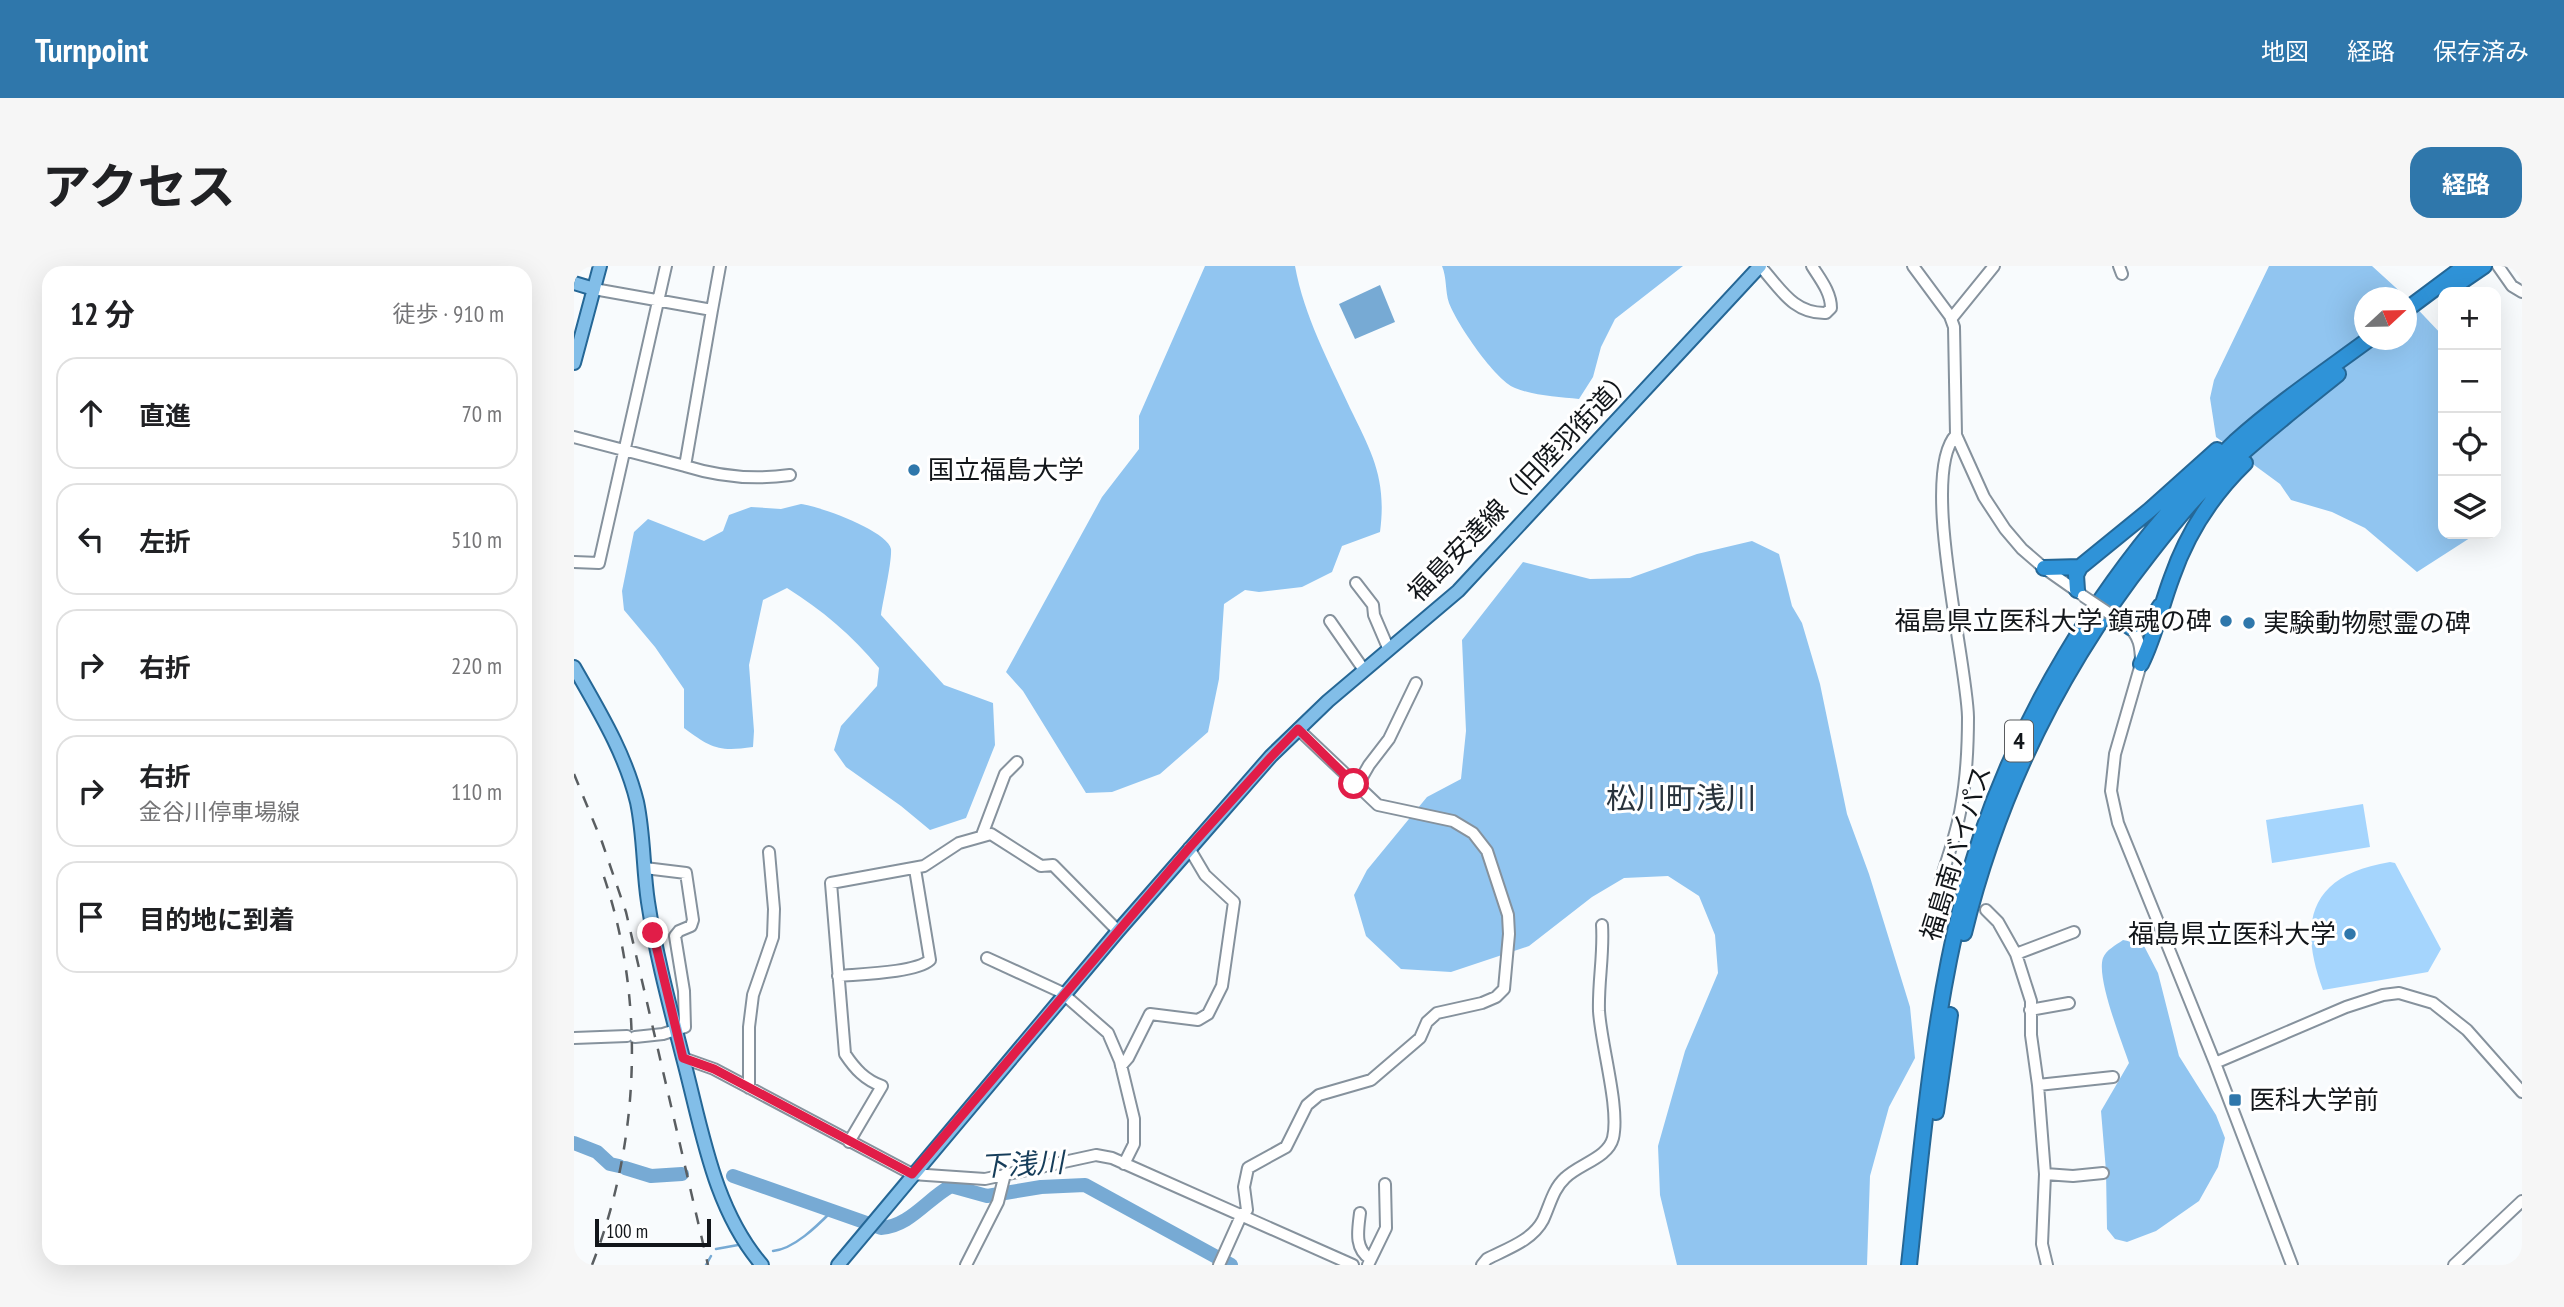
<!DOCTYPE html>
<html lang="ja">
<head>
<meta charset="utf-8">
<style>
	:root { --surface:#fff; --page:#f6f6f6; --text:#202124; --muted:#757577; --line:#e0e0e0; --accent:#2f77ab }
	body { margin:0; font-family:"PT Sans Narrow","Noto Sans JP",sans-serif; background:var(--page); color:var(--text) }
	.controls { position:absolute; right:21px; top:21px; display:grid; overflow:hidden; border-radius:14px; box-shadow:0 7px 28px #0002 }
	.controls button { width:63px; height:63px; display:grid; place-items:center; padding:0; border:0; border-bottom:2px solid var(--line); background:var(--surface); color:var(--text); font:35px sans-serif }
	.compass { position:absolute; left:1780px; top:21px; width:63px; height:63px; border-radius:50%; background:var(--surface); box-shadow:0 7px 28px #0002; rotate:68deg }
	.scale { position:absolute; left:21px; bottom:18px; width:116px; box-sizing:border-box; padding-left:7px; border:4px solid #12161a; border-top:0; font-size:19px; line-height:24px; white-space:nowrap; color:#12161a; -webkit-text-stroke:5px #fff; paint-order:stroke }
	.stop { position:absolute; width:21px; height:21px; margin:-16px; border:5px solid #e11d48; border-radius:50%; background:#fff }
	.stop.end { background:#e11d48; border-color:#fff; box-shadow:0 2px 7px #0008 }
	.list { margin:0; padding:0; list-style:none }
	h2 { display:flex; justify-content:space-between; align-items:center; height:91px; margin:0; padding:0 28px; font-size:30px }
	h2 small { font-size:23px; font-weight:400; color:var(--muted) }
	.list li { display:grid; grid-template-columns:46px 1fr auto; gap:21px; align-items:center; box-sizing:border-box; height:112px; margin:0 14px 14px; padding:0 14px; border:2px solid var(--line); border-radius:21px }
	.list b { display:block; font-size:26px; white-space:nowrap }
	.list p { margin:0; font-size:23px; white-space:nowrap; color:var(--muted) }
	.list em { font-size:23px; font-style:normal; color:var(--muted) }
	.icon { flex:none; width:38px; height:38px; fill:none; stroke:currentColor; stroke-width:2; stroke-linecap:round; stroke-linejoin:round }
	.map { position:relative; flex:none; width:1948px; height:999px; overflow:hidden; border-radius:21px }
	header { display:flex; align-items:center; gap:42px; box-sizing:border-box; height:98px; padding:0 35px; background:var(--accent); color:#fff }
	header strong { font-size:33px }
	nav { display:flex; gap:38px; margin-inline-start:auto; font-size:24px }
	.intro { display:flex; align-items:center; justify-content:space-between; box-sizing:border-box; height:168px; padding:0 42px }
	h1 { margin:0; font-size:49px }
	.button { padding:18px 32px; border-radius:21px; background:var(--accent); color:#fff; font-size:24px; font-weight:700 }
	main { display:flex; gap:42px; padding:0 42px }
	aside { flex:1; background:var(--surface); border-radius:21px; box-shadow:0 7px 28px #0002 }
	.map>svg:first-child { display:block }
</style>
</head>
<body>
<header>
<strong>Turnpoint</strong>
<nav><a>地図</a><a>経路</a><a>保存済み</a></nav>
</header>
<div class="intro"><h1>アクセス</h1><a class="button">経路</a></div>
<main>
<aside>
<h2>12 分<small>徒歩 · 910 m</small></h2>
<ul class="list">
<li><svg class="icon" aria-label="ahead" viewBox="0 0 24 24"><path d="M12 20V5M6 11l6-6 6 6"/></svg><div><b>直進</b></div><em>70 m</em></li>
<li><svg class="icon" aria-label="left" viewBox="0 0 24 24"><path d="M17 20v-9H6M10 6l-5 5 5 5"/></svg><div><b>左折</b></div><em>510 m</em></li>
<li><svg class="icon" aria-label="right" viewBox="0 0 24 24"><path d="M7 20v-9h11M14 6l5 5-5 5"/></svg><div><b>右折</b></div><em>220 m</em></li>
<li><svg class="icon" aria-label="right" viewBox="0 0 24 24"><path d="M7 20v-9h11M14 6l5 5-5 5"/></svg><div><b>右折</b><p>金谷川停車場線</p></div><em>110 m</em></li>
<li><svg class="icon" aria-label="arrive" viewBox="0 0 24 24"><path d="M6 21V4h12l-3 4 3 4H6"/></svg><div><b>目的地に到着</b></div></li>
</ul>
</aside>
<div class="map">
<svg width="1948" height="999" viewBox="0 0 1948 999">
	<rect width="100%" height="100%" fill="#f8fbfd"/>
	<path fill="#a5d5fd" d="M1789,538L1796,581L1698,597L1692,554Z
		M1816,596L1821,597L1867,683L1854,706L1749,724C1723,654 1737,609 1816,596Z"/>
	<path fill="#91c5f0" d="M631,0H721C730,50 755,96 776,142C798,187 813,213 806,266L768,280L758,306L728,321L685,326L671,324L650,338L645,413L634,466L586,508L538,526L512,527L449,425L432,406L528,231L565,183V150Z
		M868,0H1109L1041,53L1027,81L1019,111L1005,133C985,131 961,130 941,122C921,114 883,58 875,37C871,25 873,12 868,0Z
		M1695,0H1798L1832,31L1790,32V74H1832L1833,32L1869,70V268H1899V270L1843,306L1791,262L1758,246L1717,234L1706,218L1642,171L1636,132L1640,114Z
		M227,238C245,240 314,265 317,283C318,296 309,334 307,349L370,419L419,437L421,479L392,552L356,564L327,540L272,501L260,484L267,460L303,420L305,402C278,369 248,344 213,322L189,334L175,399L180,465L179,481C144,486 137,482 110,462V423L81,381L50,344L48,325L60,266L74,253L130,275L149,265L155,249L177,241L207,243Z
		M1178,275L1205,288L1218,340L1228,357L1246,418L1273,548L1295,608L1336,741L1341,792L1315,841L1296,910L1293,999H1103L1086,929L1084,880L1111,785L1144,707L1141,669L1125,630L1094,610L1050,612L1018,631L955,680L877,706L827,703L792,670L780,629L793,604L853,531L887,513L892,465L888,374L949,296L1016,313L1056,312L1123,288Z
		M1549,674L1569,678L1584,707L1605,790L1642,849L1651,872L1644,901L1625,935L1582,965L1553,976L1541,973L1533,963L1532,905L1527,845L1555,797C1548,776 1522,712 1529,692C1532,684 1542,679 1549,674Z"/>
	<path fill="#77aad4" d="M806,19L821,56L781,73L765,38Z"/>
	<g fill="none" stroke-linecap="round" stroke-linejoin="round">
		<path stroke="#77aad4" stroke-width="2.5" d="M142,983L164,979
			M199,985C220,983 243,960 258,945
			M132,999L137,990"/>
		<path stroke="#77aad4" stroke-width="14" d="M0,877L23,886L36,898L45,900
			M51,902L77,910L108,908
			M159,910L307,962C336,960 353,933 377,920L413,930L467,921L511,919L657,999"/>
		<g stroke="#86929d" stroke-width="14">
			<path id="minor" d="M1186,0C1206,22 1219,48 1252,47L1257,42C1257,26 1246,13 1238,0
				M1339,0L1376,50L1380,61L1382,169L1410,231L1431,263L1448,283L1470,302L1507,328
				M1545,0L1548,8
				M1924,0L1938,20L1948,26
				M20,23L138,44L146,0
				M1377,53L1420,0
				M0,171L111,200L138,44
				M111,200C146,211 180,214 216,209
				M0,296L25,297L92,0
				M782,317L799,339L800,349L815,384
				M756,355L790,404
				M1552,359C1566,369 1567,382 1567,398L1541,488L1537,525L1544,557L1641,797L1718,999
				M783,520L795,499L815,473L842,417
				M408,569L431,508L443,496
				M1380,620L1367,613C1374,590 1383,566 1387,541C1392,514 1394,479 1394,451C1393,395 1345,207 1382,169
				M1412,644L1424,656L1442,688L1457,735V769L1464,819L1471,908L1468,978L1473,999
				M1442,688L1500,666
				M413,692L487,726L534,767L546,795L560,853V878L550,898
				M264,710C285,708 341,707 356,694L341,603
				M1456,744L1495,737
				M61,771L89,768L111,761L110,725L101,670L105,665L117,660L119,654L112,607L71,602
				M0,772L53,770
				M109,792L140,803L338,908L411,913L522,889L538,892L779,999
				M1641,797L1772,741L1809,729L1825,727L1859,737L1893,764L1948,826
				M547,800L554,792L576,748L624,754L634,748L648,720L660,636L631,609L615,582
				M1464,819L1539,811
				M175,822V761L179,729L199,671L200,643L195,586
				M275,876L308,820C291,814 281,803 271,788L257,617L350,600L385,577L417,568L467,600L479,599L544,665
				M1471,908L1499,910L1529,907
				M786,947C784,964 780,982 796,993
				M392,999L424,936L431,908
				M645,999L667,950L673,944L670,921L674,902L712,881L733,839L745,829L797,814L846,772L853,756L863,747L908,737L922,731L930,723L935,668L934,649L913,585L899,567L879,555L804,539L724,463
				M794,999L812,962L811,918
				M908,999L913,993C932,983 958,975 969,954C976,939 979,923 991,912C1005,898 1034,892 1039,872C1046,842 1027,779 1025,745C1024,716 1030,688 1028,659
				M1880,999L1948,935"/>
		</g>
		<g stroke="#256796" stroke-width="16">
			<path id="major" d="M0,17L20,23
				M0,97L26,0
				M0,401C25,445 51,487 63,536C70,569 69,603 74,636C82,689 96,741 109,792C128,863 139,942 188,999
				M264,999L544,665L697,490L754,435L884,325L1186,0"/>
		</g>
		<g stroke="#256796" stroke-width="18">
			<path id="highway" d="M1872,26L1910,0
				M1832,44L1891,0
				M1470,302L1506,301
				M1503,324L1502,309L1506,301L1576,244L1643,184
				M1556,361C1569,356 1580,354 1586,340
				M1567,398C1581,370 1587,340 1598,311C1613,268 1638,229 1671,197
				M1390,667C1424,528 1487,400 1576,287C1593,265 1611,242 1631,222C1672,181 1718,145 1764,108
				M1362,846L1376,749
				M1335,999C1348,879 1358,758 1387,640C1428,469 1533,297 1661,176C1702,139 1749,107 1794,74"/>
		</g>
		<use href="#minor" stroke="#fff" stroke-width="10"/>
		<use href="#major" stroke="#82bee8" stroke-width="12"/>
		<use href="#highway" stroke="#2f93d8" stroke-width="14"/>
		<path stroke="#5a5e61" stroke-width="2.5" stroke-dasharray="12 12" stroke-linecap="butt" d="M0,508L28,576L52,646L134,999
			M18,999C66,877 72,733 29,608"/>
		<g stroke="#86929d" stroke-width="14" stroke-linecap="butt">
			<path id="minor-bridge" d="M1509,330L1551,358"/>
		</g>
		<use href="#minor-bridge" stroke="#fff" stroke-width="10"/>
	</g>
	<g fill="none" stroke-linecap="round" stroke-linejoin="round">
		<path stroke="#e11d48" stroke-width="9" d="M79,667L109,792L140,803L338,908L615,582L697,491L724,463L780,518"/>
	</g>
	<g fill="#2f77ab" stroke="#fff" stroke-width="2.5">
		<circle cx="340" cy="204" r="7"/>
		<circle cx="1652" cy="355" r="7"/>
		<circle cx="1675" cy="357" r="7"/>
		<circle cx="1776" cy="668" r="7"/>
		<rect x="1654" y="827" width="14" height="14" rx="3.5"/>
	</g>
	<g text-anchor="middle" stroke-width="6" stroke-linejoin="round" paint-order="stroke">
		<rect fill="#fff" stroke="#595c5f" stroke-width="2" x="1431" y="454.5" width="28" height="41" rx="5"/>
		<g font-size="24" font-weight="bold" fill="#12161a">
			<text x="1445" y="483">4</text>
		</g>
		<g font-size="26" fill="#12161a" stroke="#fff" text-anchor="start">
			<text x="354" y="213">国立福島大学</text>
			<text x="1638" y="364" text-anchor="end">福島県立医科大学 鎮魂の碑</text>
			<text x="1689" y="366">実験動物慰霊の碑</text>
			<text x="1762" y="677" text-anchor="end">福島県立医科大学</text>
			<text x="1675" y="843">医科大学前</text>
		</g>
		<g font-size="26" fill="#12161a" stroke="#fff">
			<text transform="translate(947 219) rotate(-46)" y="9">福島安達線（旧陸羽街道）</text>
			<text transform="translate(1382 587) rotate(-73)" y="9">福島南バイパス</text>
		</g>
		<g font-size="28" font-style="italic" fill="#163d5a" stroke="#fff">
			<text transform="translate(448 898) rotate(-3)" y="10">下浅川</text>
		</g>
		<g font-size="30" fill="#29333c" stroke="#fff">
			<text x="1107" y="543">松川町浅川</text>
		</g>
	</g>
</svg>
<div class="controls">
<button>+</button>
<button>−</button>
<button><svg class="icon" aria-label="locate" viewBox="0 0 24 24"><circle cx="12" cy="12" r="6"/><path d="M12 2v4M12 18v4M2 12h4M18 12h4"/></svg></button>
<button><svg class="icon" aria-label="layers" viewBox="0 0 24 24"><path d="M12 4l9 5-9 5-9-5zM3 14l9 5 9-5"/></svg></button>
</div>
<svg class="compass" viewBox="-18 -18 36 36"><path d="M0-13l5 13h-10z" fill="#e53935"/><path d="M0 13l5-13h-10z" fill="#757577"/></svg>
<div class="scale">100 m</div>
<div class="stop" style="left:780px;top:518px"></div>
<div class="stop end" style="left:79px;top:667px"></div>
</div>
</main>
</body>
</html>
